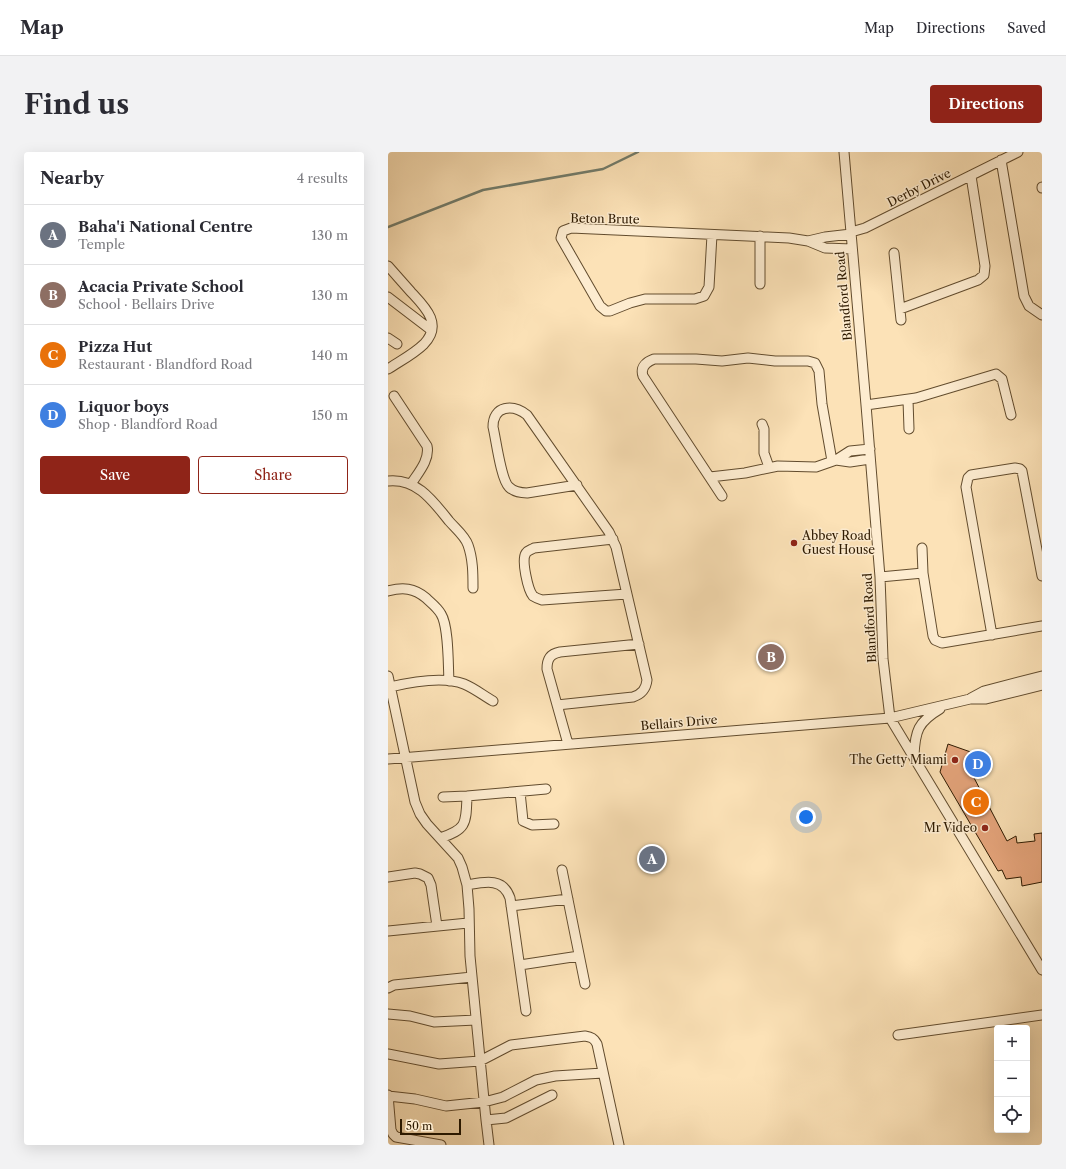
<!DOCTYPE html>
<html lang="en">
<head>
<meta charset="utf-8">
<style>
	:root { --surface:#fff; --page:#f2f2f3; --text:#2b2b33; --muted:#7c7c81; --line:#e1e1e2; --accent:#8f2418 }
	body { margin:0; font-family:"Libre Caslon Text",serif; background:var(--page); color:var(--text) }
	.controls { position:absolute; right:12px; bottom:12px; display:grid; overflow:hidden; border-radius:4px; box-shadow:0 4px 16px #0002 }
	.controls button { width:36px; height:36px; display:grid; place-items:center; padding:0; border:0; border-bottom:1px solid var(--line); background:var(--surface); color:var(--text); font:20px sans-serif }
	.scale { position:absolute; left:12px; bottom:10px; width:61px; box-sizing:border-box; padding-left:4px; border:2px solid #2e1a00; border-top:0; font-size:11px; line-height:14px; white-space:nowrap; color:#2e1a00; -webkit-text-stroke:3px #fdecd0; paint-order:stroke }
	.you { position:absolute; left:418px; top:665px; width:14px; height:14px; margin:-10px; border:3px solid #fff; border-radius:50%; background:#1a73e8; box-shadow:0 0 0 6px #1a73e833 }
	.badge { display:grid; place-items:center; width:26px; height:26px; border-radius:50%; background:var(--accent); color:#fff; font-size:13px; font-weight:700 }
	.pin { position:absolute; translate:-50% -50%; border:2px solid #fff; box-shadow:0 1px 4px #0006 }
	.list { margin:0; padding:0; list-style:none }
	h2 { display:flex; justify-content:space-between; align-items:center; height:52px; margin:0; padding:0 16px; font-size:17px }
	h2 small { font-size:13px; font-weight:400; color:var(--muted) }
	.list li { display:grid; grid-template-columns:26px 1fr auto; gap:12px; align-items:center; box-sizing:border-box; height:60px; padding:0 16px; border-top:1px solid var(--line) }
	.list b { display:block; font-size:15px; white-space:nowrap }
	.list p { margin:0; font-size:13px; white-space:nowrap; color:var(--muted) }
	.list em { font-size:13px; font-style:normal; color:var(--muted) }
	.actions { display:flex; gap:8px; padding:12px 16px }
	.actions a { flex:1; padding:9px 0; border:1px solid var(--accent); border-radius:4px; text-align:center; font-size:14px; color:var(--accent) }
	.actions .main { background:var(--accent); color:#fff }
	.icon { flex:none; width:22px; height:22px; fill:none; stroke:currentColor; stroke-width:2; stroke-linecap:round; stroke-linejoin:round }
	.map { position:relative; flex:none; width:654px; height:993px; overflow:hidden; border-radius:4px }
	header { display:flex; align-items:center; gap:24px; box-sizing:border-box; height:56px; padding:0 20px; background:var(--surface); border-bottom:1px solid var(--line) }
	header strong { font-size:19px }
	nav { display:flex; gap:22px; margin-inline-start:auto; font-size:14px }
	.intro { display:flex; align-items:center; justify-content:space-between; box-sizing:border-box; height:96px; padding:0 24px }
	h1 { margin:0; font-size:28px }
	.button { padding:10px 18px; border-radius:4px; background:var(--accent); color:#fff; font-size:14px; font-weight:700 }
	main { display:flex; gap:24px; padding:0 24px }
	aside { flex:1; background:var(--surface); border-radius:4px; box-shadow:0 4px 16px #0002 }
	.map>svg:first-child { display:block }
</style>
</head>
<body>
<header>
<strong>Map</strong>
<nav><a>Map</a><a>Directions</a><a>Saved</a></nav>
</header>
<div class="intro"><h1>Find us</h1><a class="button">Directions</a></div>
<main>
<aside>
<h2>Nearby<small>4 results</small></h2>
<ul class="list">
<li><span class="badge" style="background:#6b7280">A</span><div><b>Baha'i National Centre</b><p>Temple</p></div><em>130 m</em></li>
<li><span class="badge" style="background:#8d6e63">B</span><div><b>Acacia Private School</b><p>School · Bellairs Drive</p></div><em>130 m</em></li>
<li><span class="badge" style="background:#e8710a">C</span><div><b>Pizza Hut</b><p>Restaurant · Blandford Road</p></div><em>140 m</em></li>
<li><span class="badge" style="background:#3f7fe0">D</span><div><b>Liquor boys</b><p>Shop · Blandford Road</p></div><em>150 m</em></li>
</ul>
<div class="actions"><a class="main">Save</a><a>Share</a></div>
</aside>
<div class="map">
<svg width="654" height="993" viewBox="0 0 654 993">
	<rect width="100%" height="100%" fill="#fce2b7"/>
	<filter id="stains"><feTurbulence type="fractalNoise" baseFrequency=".005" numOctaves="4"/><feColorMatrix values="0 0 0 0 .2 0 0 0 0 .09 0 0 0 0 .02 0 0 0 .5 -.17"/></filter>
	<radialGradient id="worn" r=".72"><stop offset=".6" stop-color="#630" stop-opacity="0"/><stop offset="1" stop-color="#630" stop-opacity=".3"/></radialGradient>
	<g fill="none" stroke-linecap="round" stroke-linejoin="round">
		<path stroke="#727c6b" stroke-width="2.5" d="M0,75L95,38L215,17L250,0"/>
	</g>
	<path fill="#e6a57c" stroke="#2e1a00" d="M560,592L594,604L591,623L584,622L619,689L628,684L629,691L647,689L646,682L654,681V730L634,734L633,725L618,727L614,718L610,719L552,620Z"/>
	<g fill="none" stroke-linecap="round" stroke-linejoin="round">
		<g stroke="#624c2e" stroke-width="11">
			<path id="minor" d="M456,0L478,253L492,425L495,507L502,566L654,818
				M613,8L636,144L641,154L654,163
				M654,35V36
				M463,80L477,76L630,0
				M324,83L321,135L316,144L307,147H257L242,151L222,159H218L212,154L173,86L175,79L183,76L401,86L420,89L437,96L464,97
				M420,89L437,85L463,82
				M506,101L513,168
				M0,114C8,123 15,131 23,140C37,155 55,172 36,192C26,202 12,209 0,217
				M372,132V84
				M0,145L43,178
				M512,157L590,128L596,123L597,114L583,24
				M0,186L9,192
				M6,244L39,294C42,308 30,321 23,332
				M520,248L521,277
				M478,253L528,246L608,222L614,227L623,263
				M374,272L376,277V301L381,315
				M448,308L462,299L482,297
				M322,325L357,321L390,314L428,315L448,308L462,310L482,307
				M0,329C29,326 45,349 61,369C68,377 77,384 80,393C85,407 85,422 85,436
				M334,344L255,224C252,215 258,210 266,207H308L334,209L360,206L387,209H420L427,211L431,219L434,252L444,309
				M225,387L146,396C143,398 140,398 138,401C133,408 140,438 145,444C148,446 151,447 154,448L239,442
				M534,396L535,421L545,484L547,488L554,491L654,474
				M492,425L535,421
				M0,439C15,435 26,436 38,446C43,451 49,455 53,462C61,475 60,513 61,529
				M604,483L578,335L580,326L583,323L627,316L632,317L634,319L654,424
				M0,524L27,650L32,662L39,672L70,706L74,715L79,733L81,757L82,804L98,968L101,993
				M2,535C23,530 55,524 76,532C86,536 96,544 105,549
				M583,546L596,539L654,524
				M169,553L245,545C254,542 258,537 259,528L228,395L221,380L139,263C125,252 105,253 105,275C108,287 113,328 121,335C126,340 132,341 139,341L189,333
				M180,592L159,517C159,507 162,502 172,500L251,492
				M526,604C527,579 530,570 552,557
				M0,607L502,566L582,547H598L654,533
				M132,640L135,669L144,673L166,672
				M55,645L79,644L158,637
				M52,686C79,677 78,672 79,644
				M174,718L197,832
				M0,725L27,721L32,722L40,726L43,733L49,774
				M79,733C96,730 115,725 122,746L138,859
				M123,754L180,747
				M0,779L80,771
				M132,813L191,804
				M0,836L6,833L84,825
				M0,862L22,864L46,870L88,868
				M510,883L654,863
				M0,902L51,912L92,909L123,893L197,884C203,885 206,886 209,892L231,993
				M0,943L3,978L5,982L8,985L53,993
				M0,944L27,947L58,954L96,950L115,945L148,928L167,924L215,921
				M98,968L118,966L164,943"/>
		</g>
		<use href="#minor" stroke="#fdecd0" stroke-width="9"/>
	</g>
	<g fill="#8f2418" stroke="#fdecd0" stroke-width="1.5">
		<circle cx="406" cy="391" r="4"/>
		<circle cx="567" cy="608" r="4"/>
		<circle cx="597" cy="676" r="4"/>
	</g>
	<g text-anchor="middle" stroke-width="3" stroke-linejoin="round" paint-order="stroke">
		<g font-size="12" fill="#2e1a00" stroke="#fdecd0">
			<text transform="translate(531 36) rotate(-27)" y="4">Derby Drive</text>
			<text transform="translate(217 67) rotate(1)" y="4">Beton Brute</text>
			<text transform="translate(456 144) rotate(-95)" y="4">Blandford Road</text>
			<text transform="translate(482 466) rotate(-93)" y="4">Blandford Road</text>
			<text transform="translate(291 571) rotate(-5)" y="4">Bellairs Drive</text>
		</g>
		<g font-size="12" fill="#2e1a00" stroke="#fdecd0" text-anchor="end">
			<text x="414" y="388" text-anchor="start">Abbey Road<tspan x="414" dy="14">Guest House</tspan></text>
			<text x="559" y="612">The Getty Miami</text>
			<text x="589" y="680">Mr Video</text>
		</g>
	</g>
	<rect width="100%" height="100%" filter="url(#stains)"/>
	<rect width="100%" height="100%" fill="url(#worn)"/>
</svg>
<div class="controls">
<button>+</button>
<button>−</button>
<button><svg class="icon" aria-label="locate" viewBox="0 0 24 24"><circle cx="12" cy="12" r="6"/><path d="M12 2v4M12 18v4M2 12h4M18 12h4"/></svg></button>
</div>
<div class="scale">50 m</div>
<div class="you"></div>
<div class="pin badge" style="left:264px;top:707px;background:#6b7280">A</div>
<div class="pin badge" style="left:383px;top:505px;background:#8d6e63">B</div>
<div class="pin badge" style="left:588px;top:650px;background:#e8710a">C</div>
<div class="pin badge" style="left:590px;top:612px;background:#3f7fe0">D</div>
</div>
</main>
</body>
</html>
